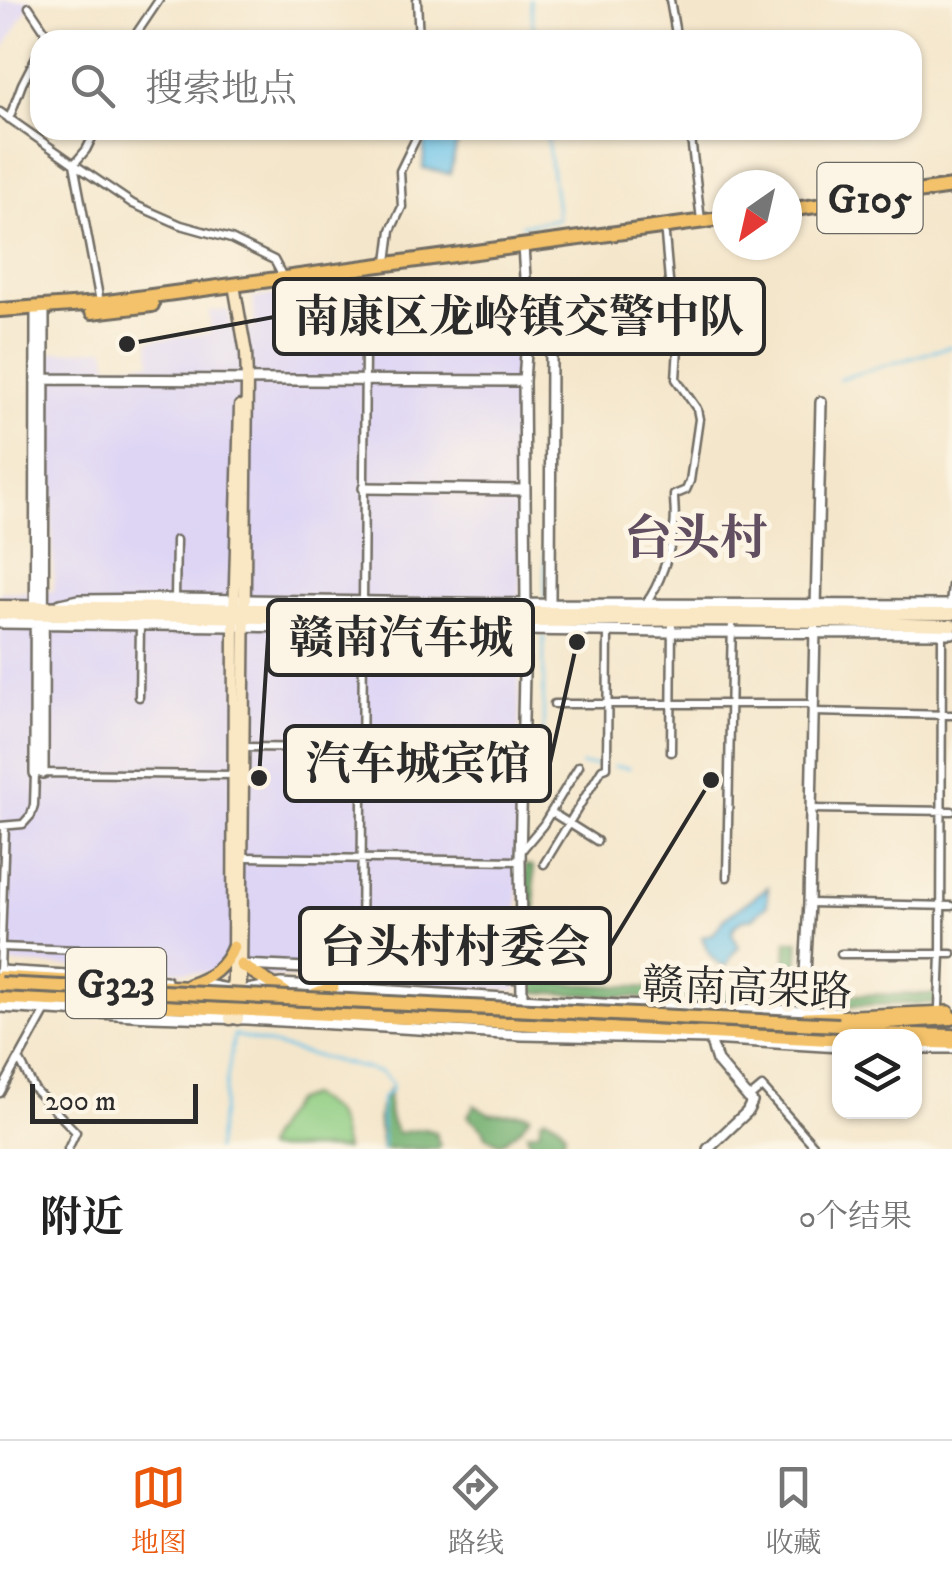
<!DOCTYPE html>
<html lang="zh">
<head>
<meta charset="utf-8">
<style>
	:root { --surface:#fff; --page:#f6f6f6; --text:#222; --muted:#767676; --line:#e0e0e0; --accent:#ea580c }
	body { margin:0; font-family:"IM FELL DW Pica","Noto Serif SC",serif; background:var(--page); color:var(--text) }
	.controls { position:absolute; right:30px; bottom:30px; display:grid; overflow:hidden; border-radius:20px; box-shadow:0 2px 8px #0004 }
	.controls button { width:90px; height:90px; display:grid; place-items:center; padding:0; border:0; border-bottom:2px solid var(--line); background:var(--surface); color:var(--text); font:50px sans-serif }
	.compass { position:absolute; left:712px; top:170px; width:90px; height:90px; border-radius:50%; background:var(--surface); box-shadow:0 2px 8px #0004; rotate:214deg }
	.scale { position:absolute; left:30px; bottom:25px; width:168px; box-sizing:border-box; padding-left:10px; border:5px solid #2b2b2b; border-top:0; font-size:28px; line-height:35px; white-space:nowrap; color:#2b2b2b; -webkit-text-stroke:8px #fcf5e5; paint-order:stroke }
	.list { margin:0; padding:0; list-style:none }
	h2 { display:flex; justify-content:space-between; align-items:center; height:130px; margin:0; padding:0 40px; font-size:42px }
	h2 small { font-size:32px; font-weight:400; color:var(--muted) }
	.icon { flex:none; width:55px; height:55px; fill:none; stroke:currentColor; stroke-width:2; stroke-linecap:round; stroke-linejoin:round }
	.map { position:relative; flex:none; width:952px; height:1149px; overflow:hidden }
	.search { position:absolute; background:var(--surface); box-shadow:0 2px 8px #0004; left:30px; right:30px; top:30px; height:110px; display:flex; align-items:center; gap:25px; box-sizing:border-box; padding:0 35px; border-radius:30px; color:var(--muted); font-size:38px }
	.sheet { height:290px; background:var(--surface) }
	nav { display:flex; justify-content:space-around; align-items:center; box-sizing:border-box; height:140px; border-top:2px solid var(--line); background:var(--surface); font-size:28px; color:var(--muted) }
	nav a { display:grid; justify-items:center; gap:5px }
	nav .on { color:var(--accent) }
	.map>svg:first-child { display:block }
</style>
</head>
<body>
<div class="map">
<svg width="952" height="1149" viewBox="0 0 952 1149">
	<rect width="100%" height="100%" fill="#fcf5e5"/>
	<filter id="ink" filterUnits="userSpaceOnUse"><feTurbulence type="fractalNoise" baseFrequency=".01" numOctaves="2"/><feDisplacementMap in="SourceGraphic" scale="20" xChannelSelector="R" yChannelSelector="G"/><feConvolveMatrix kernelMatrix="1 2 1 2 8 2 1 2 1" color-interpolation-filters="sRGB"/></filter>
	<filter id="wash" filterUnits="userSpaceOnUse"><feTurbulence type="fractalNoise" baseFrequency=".0048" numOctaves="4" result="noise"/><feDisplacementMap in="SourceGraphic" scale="40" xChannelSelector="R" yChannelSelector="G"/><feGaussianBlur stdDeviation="2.25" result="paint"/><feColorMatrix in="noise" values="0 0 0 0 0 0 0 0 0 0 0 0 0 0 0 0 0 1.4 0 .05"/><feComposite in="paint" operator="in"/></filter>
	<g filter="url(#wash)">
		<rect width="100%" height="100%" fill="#f4e6cb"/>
		<path fill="#ded5f5" d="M0,0H32L5,47L0,44Z
			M334,287L337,327L384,335L519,322L520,591L517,990L199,972L0,963V592L54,591L48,353L106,348L109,366L151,362L149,340L211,333L209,311L229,310L232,328H255L253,298Z"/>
		<path fill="#90ce84" stroke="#5e7c58" stroke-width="2.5" d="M309,1096C339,1112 337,1116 345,1149H265L268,1139L292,1102Z"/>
		<path fill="#74b172" stroke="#506e4e" stroke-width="2.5" d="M525,865L533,867L540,982L784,995L787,941H799L795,1001L785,1006L534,992L529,985Z
			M937,994V1003L831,1006L820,1001L819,995Z
			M389,1090C388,1105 388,1121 398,1133L425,1129L435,1132L440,1146L437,1149H382C379,1127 374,1107 389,1090Z
			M474,1105L491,1114L523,1113L530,1115L521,1128L500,1144L486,1136L483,1129L468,1116Z
			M545,1117L557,1122L565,1132L561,1149H548L529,1140L527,1133L539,1131L541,1120Z"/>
		<path fill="#6cc3e9" stroke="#4c778a" stroke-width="2.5" d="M425,136L458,138L450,174L423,168Z
			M768,887L767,905L752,919C742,918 734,923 732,933L739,947L734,952L726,966C712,963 707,950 702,937L714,933L725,918Z"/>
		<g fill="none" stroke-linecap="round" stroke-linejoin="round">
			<path stroke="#6cc3e9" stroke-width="2.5" d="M530,0L535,40
				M521,225L558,219L546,130
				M839,379L952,346
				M545,598V352
				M543,765L544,636
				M581,765H599
				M614,766L629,768
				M216,1149L234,1035L382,1073L392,1084L391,1090L381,1099L383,1149"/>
		</g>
	</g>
	<g filter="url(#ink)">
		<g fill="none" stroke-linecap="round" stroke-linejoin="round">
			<g stroke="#716c63" stroke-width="11">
				<path id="minor" d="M417,0L419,40
					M670,0L677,40
					M29,7L45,31L44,40
					M132,40L159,0
					M0,112L74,164L100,302
					M9,119L22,84L40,49
					M96,130L86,150L74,164L133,204L181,225L231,239L274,260L283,277
					M690,130L701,220
					M387,262L391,230L402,207L400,171L420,130
					M175,599L176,540
					M646,603C659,587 672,548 674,527C676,517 674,506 674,495L686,490L690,481L699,419L697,409L676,379L678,347L685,325L682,310L670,292L665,235
					M363,604L365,348L528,325
					M950,605L952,585
					M139,697L140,624
					M554,704H814
					M813,712L952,715
					M244,747L523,750
					M671,752L672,618
					M811,809L952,811
					M551,812L597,841
					M0,826L23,824L31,815L34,805L35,773L236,775
					M522,850L543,825L579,766
					M241,857L520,861
					M544,864L602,769L607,767L608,631
					M727,877L732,618
					M809,903L952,906
					M0,947L79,950
					M841,954H952
					M361,970L363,627
					M0,971L5,826
					M939,1007L941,954L942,633
					M46,1010L19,1059L35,1090L76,1132L68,1149
					M0,1093L18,1060
					M750,1097L762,1087L817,1149"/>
			</g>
			<g stroke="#716c63" stroke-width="14">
				<path id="tertiary" d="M523,246L528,325L524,381L526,605
					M43,379L524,381
					M364,488L525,490
					M550,603L551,348
					M60,604L78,600L175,599L526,604L952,605
					M816,609L821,402
					M0,623L672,632L952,633
					M35,773L36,308
					M43,773L44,307
					M241,965L522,978
					M0,971L166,981
					M196,983L233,990
					M241,991L281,984L619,1005L836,1012
					M522,998L520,861L525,626
					M0,1007L150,1016L247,1019L522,1035L710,1039L840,1047
					M801,1044L809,903L815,629
					M914,1048H952
					M708,1149L747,1112L752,1102L717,1061L710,1039"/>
			</g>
			<g stroke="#716c63" stroke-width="15">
				<path id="secondary" d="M234,285L246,353L247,380L241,980L238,1019
					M0,606L526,612L952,614
					M0,614L525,622L732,620L952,625
					M230,1019L233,977L234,618L240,406"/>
			</g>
			<g stroke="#716c63" stroke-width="16">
				<path id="primary" d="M241,965L285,992
					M0,977L199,988
					M189,985C210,979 225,967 233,947
					M315,994L333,987
					M0,998L840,1040
					M806,1018L948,1012
					M914,1042L952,1043"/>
			</g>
			<g stroke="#716c63" stroke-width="18">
				<path id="trunk" d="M787,210L952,187
					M0,310L100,303L727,218
					M92,312L152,305
					M839,1025L952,1018
					M837,1033L952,1036"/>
			</g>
			<use href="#minor" stroke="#fff" stroke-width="6"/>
			<use href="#tertiary" stroke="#fff" stroke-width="9"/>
			<use href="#secondary" stroke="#fae7c3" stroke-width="10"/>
			<use href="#primary" stroke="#f3c26a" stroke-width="11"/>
			<use href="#trunk" stroke="#f3c26a" stroke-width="12"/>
			<g stroke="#716c63" stroke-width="18" stroke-linecap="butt">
				<path id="trunk-bridge" d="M0,984L839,1025"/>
			</g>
			<use href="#trunk-bridge" stroke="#f3c26a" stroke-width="12"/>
		</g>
	</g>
	<g text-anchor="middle" stroke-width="10" stroke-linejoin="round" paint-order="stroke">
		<g fill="#fcf5e5" stroke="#6a6863" stroke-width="2.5">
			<rect x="817.5" y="163" width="105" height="70" rx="8"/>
			<rect x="66" y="948" width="100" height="70" rx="8"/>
		</g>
		<g font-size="40" font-weight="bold" fill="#2b2b2b">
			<text x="870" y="212">G105</text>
			<text x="116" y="997">G323</text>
		</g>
		<g font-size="42" fill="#2b2b2b" stroke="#fcf5e5">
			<text transform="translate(747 987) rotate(2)" y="15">赣南高架路</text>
		</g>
		<g font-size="48" font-weight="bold" fill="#624e61" stroke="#fcf5e5">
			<text x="696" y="554">台头村</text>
		</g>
	</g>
	<path fill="none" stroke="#2b2b2b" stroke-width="4" d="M127 344L274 317M259 778L268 638M577 642L550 763M711 780L610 946"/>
	<g fill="#2b2b2b" stroke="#fcf5e5" stroke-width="4">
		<circle cx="127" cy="344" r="10"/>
		<circle cx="259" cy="778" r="10"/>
		<circle cx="577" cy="642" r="10"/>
		<circle cx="711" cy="780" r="10"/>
	</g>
	<g fill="#fcf5e5" stroke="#2b2b2b" stroke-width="4">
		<rect x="274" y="279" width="490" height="75" rx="10"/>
		<rect x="268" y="600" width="265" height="75" rx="10"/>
		<rect x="285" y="726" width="265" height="75" rx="10"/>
		<rect x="300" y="908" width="310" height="75" rx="10"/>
	</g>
	<g font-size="45" text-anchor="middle" font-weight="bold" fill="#2b2b2b">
		<text x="519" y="332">南康区龙岭镇交警中队</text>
		<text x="401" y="653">赣南汽车城</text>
		<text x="418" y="779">汽车城宾馆</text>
		<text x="455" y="962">台头村村委会</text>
	</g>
</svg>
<div class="controls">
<button><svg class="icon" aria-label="layers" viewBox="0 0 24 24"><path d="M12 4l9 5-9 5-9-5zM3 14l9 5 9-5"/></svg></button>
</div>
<svg class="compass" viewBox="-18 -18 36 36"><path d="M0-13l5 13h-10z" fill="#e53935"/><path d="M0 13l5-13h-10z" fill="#767676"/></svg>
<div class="scale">200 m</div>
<div class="search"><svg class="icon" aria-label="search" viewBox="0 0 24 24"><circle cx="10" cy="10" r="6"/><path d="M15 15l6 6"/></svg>搜索地点</div>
</div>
<section class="sheet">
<h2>附近<small>0个结果</small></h2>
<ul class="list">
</ul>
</section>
<nav>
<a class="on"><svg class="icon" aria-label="map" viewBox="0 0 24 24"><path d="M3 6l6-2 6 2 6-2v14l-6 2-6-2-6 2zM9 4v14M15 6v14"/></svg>地图</a>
<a><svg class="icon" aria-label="directions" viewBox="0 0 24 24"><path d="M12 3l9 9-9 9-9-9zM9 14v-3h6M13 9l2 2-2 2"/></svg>路线</a>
<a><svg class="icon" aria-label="saved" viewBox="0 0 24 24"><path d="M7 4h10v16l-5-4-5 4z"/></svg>收藏</a>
</nav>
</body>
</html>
